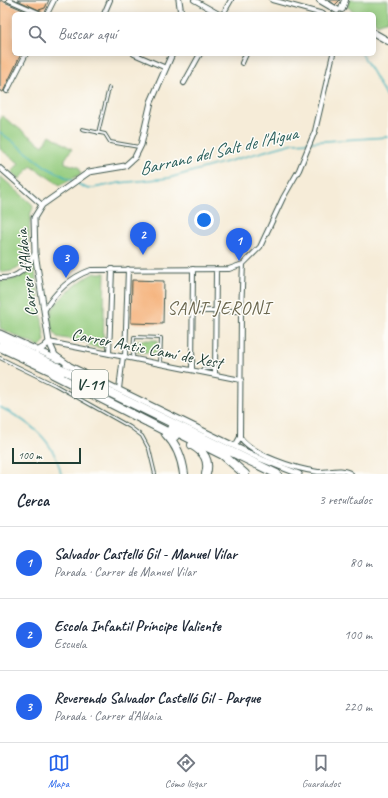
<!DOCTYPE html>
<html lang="es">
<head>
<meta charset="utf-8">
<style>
	:root { --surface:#fff; --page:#f6f6f7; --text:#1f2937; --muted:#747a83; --line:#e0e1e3; --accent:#2563eb }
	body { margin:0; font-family:Caveat,sans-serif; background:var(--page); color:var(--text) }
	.scale { position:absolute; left:12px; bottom:10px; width:69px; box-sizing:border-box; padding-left:4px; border:2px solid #1f3d34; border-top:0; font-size:11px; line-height:14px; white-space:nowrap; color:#1f3d34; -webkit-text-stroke:3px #fdfcf7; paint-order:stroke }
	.you { position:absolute; left:204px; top:220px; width:14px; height:14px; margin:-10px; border:3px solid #fff; border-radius:50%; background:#1a73e8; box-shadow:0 0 0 6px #1a73e833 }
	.badge { display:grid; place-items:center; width:26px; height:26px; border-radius:50%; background:var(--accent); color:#fff; font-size:13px; font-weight:700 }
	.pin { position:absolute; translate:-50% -33px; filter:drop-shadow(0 1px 2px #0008) }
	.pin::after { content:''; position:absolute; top:21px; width:14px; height:12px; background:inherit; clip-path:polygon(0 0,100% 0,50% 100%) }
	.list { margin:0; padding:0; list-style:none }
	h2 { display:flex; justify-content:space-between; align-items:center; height:52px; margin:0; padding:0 16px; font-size:17px }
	h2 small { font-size:13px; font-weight:400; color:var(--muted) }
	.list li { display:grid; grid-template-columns:26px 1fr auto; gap:12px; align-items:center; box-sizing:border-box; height:72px; padding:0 16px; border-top:1px solid var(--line) }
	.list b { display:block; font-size:15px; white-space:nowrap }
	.list p { margin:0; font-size:13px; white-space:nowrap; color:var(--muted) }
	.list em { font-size:13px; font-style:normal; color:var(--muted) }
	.icon { flex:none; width:22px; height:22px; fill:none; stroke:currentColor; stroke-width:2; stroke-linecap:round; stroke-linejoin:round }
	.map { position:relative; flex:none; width:388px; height:474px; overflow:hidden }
	.search { position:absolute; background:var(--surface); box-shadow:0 2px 10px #0003; left:12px; right:12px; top:12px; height:44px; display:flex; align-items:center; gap:10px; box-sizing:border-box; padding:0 14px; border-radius:6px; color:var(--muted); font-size:15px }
	.sheet { height:268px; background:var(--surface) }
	nav { display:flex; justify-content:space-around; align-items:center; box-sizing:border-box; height:56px; border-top:1px solid var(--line); background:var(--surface); font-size:11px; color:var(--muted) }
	nav a { display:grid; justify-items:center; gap:2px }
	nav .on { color:var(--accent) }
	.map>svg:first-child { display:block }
</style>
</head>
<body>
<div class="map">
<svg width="388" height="474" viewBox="0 0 388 474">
	<rect width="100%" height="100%" fill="#fdfcf7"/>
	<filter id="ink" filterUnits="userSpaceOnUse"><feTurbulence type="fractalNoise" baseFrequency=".025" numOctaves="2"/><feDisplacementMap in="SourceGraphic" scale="8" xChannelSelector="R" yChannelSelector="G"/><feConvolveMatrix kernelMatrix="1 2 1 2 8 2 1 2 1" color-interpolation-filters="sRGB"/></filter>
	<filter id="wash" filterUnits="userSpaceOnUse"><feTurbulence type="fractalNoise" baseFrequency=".012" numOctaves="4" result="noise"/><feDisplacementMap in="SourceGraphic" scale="16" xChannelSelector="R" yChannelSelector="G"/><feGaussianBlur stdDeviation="0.9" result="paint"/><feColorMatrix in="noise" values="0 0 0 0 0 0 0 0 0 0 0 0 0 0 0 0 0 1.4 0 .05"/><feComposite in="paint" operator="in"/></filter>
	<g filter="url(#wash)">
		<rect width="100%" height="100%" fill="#f6ecd8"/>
		<path fill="#93cb7d" stroke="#598458" d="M349,0H388V20L377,24L374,20V14C364,14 354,15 347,6Z
			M2,116L43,146L50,135L72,149L65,159V163L79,167L81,174L60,185L31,166L20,179L12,172L19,163L0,149V121Z
			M0,176L32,204L33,208L30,215L31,216C26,238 36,274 0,272Z
			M34,263L45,341L39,347L0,328V281C15,282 25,275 34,263Z
			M105,273L103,348L89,346V343L57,337C52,330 49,319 52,310C55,302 84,276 95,273C98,273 102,273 105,273Z
			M137,340H158L157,353L137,352Z"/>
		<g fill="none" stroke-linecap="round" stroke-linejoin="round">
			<path stroke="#44b3bd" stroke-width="1.5" d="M362,54L388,100
				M0,132L46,167L73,181
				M76,183L88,189L119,183L169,178L294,143L388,137
				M0,407C29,422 54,439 61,474"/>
		</g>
		<g id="blocks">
			<path fill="#f5b27c" d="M0,0L32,14H14V54H21L3,92L0,91Z
				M17,0H49L45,8L39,10Z
				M329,0H340L335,5Z
				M132,280L164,281L163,324L131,323Z"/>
		</g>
	</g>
	<g filter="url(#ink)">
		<use href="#blocks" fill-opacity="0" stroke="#3f574d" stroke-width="1"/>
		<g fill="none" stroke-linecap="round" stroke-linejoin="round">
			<g stroke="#3f574d" stroke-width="4">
				<path id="service" d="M82,129L105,134L110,142L139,147
					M98,133L109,88
					M0,358L55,385L130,427L142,436L149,449L155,474
					M133,358L134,337L161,338L160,364
					M202,372L203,369H214"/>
			</g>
			<g stroke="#3f574d" stroke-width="6">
				<path id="minor" d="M9,0L41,14
					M194,0L219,14
					M272,0L323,14
					M47,14L54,0
					M104,14L110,0
					M223,14L231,0
					M134,54L166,68
					M242,63L246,54
					M184,83L200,54
					M7,91L26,54
					M0,168L42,205
					M0,278C18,279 27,268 35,253
					M44,311C55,292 71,277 91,270L229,269L243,264L260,247L283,198L299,170L315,131L333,54
					M193,311H241
					M49,342L241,380
					M109,354L112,269
					M125,357L128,269
					M192,370L193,269
					M215,374L216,269
					M119,389L123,356
					M240,437C252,455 296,469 318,472C329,473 341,467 351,474
					M235,446L240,437L241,311L243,264"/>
			</g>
			<g stroke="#3f574d" stroke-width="7">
				<path id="tertiary" d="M179,0L181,14
					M0,333L59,360
					M37,351L44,347L49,342
					M66,364L261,459L299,474
					M69,365L55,355L49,342L35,253L34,218L42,205L89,172L125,166L135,157L141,145L151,102L172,54"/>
			</g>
			<g stroke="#3f574d" stroke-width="8">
				<path id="secondary" d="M320,0L337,10
					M342,9L345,0
					M374,33L388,41"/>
			</g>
			<g stroke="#3f574d" stroke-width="10">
				<path id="motorway" d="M0,339L277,474
					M0,347L60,375
					M53,374L175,436
					M171,429L223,455L245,474
					M166,434C177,445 182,458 184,474
					M192,445C204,452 210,460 206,474"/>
			</g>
			<use href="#service" stroke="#fff" stroke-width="2"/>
			<use href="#minor" stroke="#fff" stroke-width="4"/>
			<use href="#tertiary" stroke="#fff" stroke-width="5"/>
			<use href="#secondary" stroke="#fff" stroke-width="6"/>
			<use href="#motorway" stroke="#fff" stroke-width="8"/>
		</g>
	</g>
	<g text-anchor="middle" stroke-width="3" stroke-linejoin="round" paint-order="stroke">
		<rect fill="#fdfcf7" stroke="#62766e" stroke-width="1" x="72" y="370" width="36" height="28" rx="3"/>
		<g font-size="16" font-weight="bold" fill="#1f3d34">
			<text x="90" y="390">V-11</text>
		</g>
		<g font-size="17" fill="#1f3d34" stroke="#fdfcf7">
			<text transform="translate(26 273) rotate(-97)" y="6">Carrer d’Aldaia</text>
			<text transform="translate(147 348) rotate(11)" y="6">Carrer Antic Camí de Xest</text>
		</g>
		<g font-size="18" font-style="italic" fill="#2a605d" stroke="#fdfcf7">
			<text transform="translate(218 151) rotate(-13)" y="6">Barranc del Salt de l'Aigua</text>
		</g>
		<g font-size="18" letter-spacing="1" fill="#6a664d" stroke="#fdfcf7">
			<text x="219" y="314">SANT JERONI</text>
		</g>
	</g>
</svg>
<div class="scale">100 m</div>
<div class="you"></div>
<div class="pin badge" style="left:239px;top:261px">1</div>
<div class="pin badge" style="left:143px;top:255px">2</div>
<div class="pin badge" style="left:66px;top:278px">3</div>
<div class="search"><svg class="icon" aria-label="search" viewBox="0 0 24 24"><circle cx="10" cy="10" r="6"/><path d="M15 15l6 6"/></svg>Buscar aquí</div>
</div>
<section class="sheet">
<h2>Cerca<small>3 resultados</small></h2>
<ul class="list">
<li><span class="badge">1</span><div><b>Salvador Castelló Gil - Manuel Vilar</b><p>Parada · Carrer de Manuel Vilar</p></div><em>80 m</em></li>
<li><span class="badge">2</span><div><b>Escola Infantil Príncipe Valiente</b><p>Escuela</p></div><em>100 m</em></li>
<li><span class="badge">3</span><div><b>Reverendo Salvador Castelló Gil - Parque</b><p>Parada · Carrer d’Aldaia</p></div><em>220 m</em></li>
</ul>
</section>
<nav>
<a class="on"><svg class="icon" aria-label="map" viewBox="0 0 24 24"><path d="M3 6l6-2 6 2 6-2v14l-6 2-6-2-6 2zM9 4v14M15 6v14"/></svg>Mapa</a>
<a><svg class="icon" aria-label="directions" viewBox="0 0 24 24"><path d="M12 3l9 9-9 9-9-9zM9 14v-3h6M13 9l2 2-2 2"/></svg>Cómo llegar</a>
<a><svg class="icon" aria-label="saved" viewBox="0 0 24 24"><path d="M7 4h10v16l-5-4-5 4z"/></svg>Guardados</a>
</nav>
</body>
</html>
